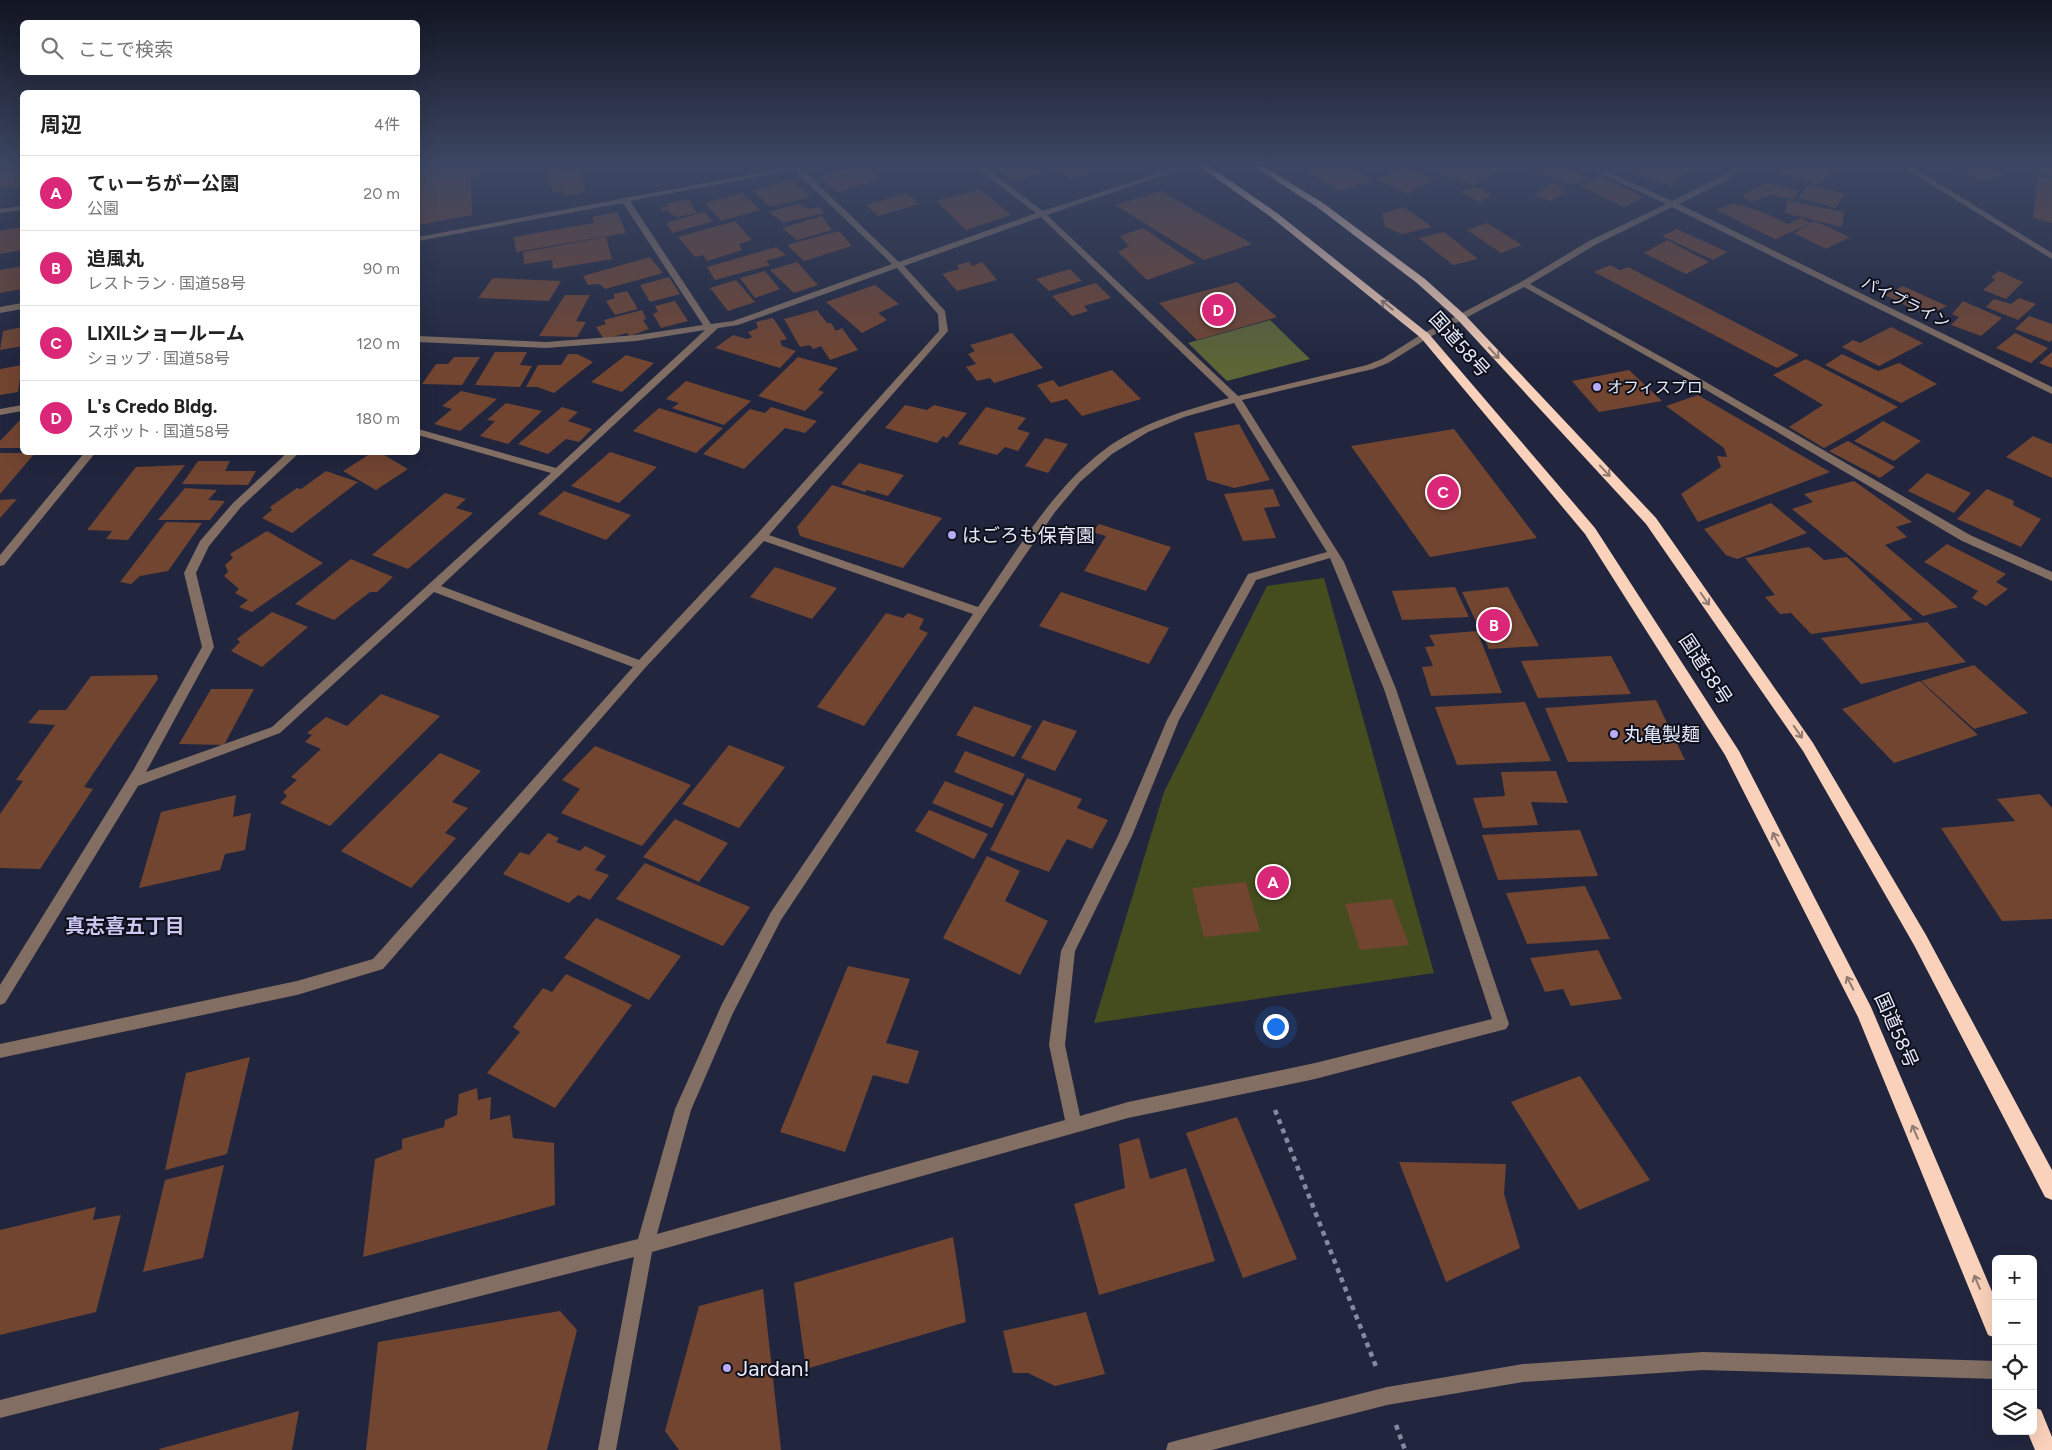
<!DOCTYPE html>
<html lang="ja">
<head>
<meta charset="utf-8">
<style>
	:root { --surface:#fff; --page:#f6f6f6; --text:#222; --muted:#767676; --line:#e0e0e0; --accent:#db2777 }
	body { margin:0; font-family:Figtree,"Noto Sans JP",sans-serif; background:var(--page); color:var(--text) }
	.controls { position:absolute; right:15px; bottom:15px; display:grid; overflow:hidden; border-radius:8px; box-shadow:0 5px 20px #0002 }
	.controls button { width:45px; height:45px; display:grid; place-items:center; padding:0; border:0; border-bottom:1px solid var(--line); background:var(--surface); color:var(--text); font:25px sans-serif }
	.you { position:absolute; left:1275px; top:1026px; width:18px; height:18px; margin:-12px; border:4px solid #fff; border-radius:50%; background:#1a73e8; box-shadow:0 0 0 8px #1a73e833 }
	.badge { display:grid; place-items:center; width:32px; height:32px; border-radius:50%; background:var(--accent); color:#fff; font-size:16px; font-weight:700 }
	.pin { position:absolute; translate:-50% -50%; border:2px solid #fff; box-shadow:0 1px 5px #0006 }
	.list { margin:0; padding:0; list-style:none }
	h2 { display:flex; justify-content:space-between; align-items:center; height:65px; margin:0; padding:0 20px; font-size:21px }
	h2 small { font-size:16px; font-weight:400; color:var(--muted) }
	.list li { display:grid; grid-template-columns:32px 1fr auto; gap:15px; align-items:center; box-sizing:border-box; height:75px; padding:0 20px; border-top:1px solid var(--line) }
	.list b { display:block; font-size:19px; white-space:nowrap }
	.list p { margin:0; font-size:16px; white-space:nowrap; color:var(--muted) }
	.list em { font-size:16px; font-style:normal; color:var(--muted) }
	.icon { flex:none; width:28px; height:28px; fill:none; stroke:currentColor; stroke-width:2; stroke-linecap:round; stroke-linejoin:round }
	.map { position:relative; flex:none; width:2052px; height:1450px; overflow:hidden }
	.search { position:absolute; background:var(--surface); box-shadow:0 5px 20px #0002; left:20px; top:20px; width:400px; height:55px; display:flex; align-items:center; gap:12px; box-sizing:border-box; padding:0 18px; border-radius:8px; color:var(--muted); font-size:19px }
	.panel { position:absolute; background:var(--surface); box-shadow:0 5px 20px #0002; left:20px; top:90px; width:400px; height:365px; border-radius:8px }
	.map>svg:first-child { display:block }
</style>
</head>
<body>
<div class="map">
<svg width="2052" height="1450" viewBox="0 0 2052 1450">
	<rect width="100%" height="100%" fill="#21263e"/>
	<path fill="#454d1e" d="M1324,578L1434,973L1094,1023L1164,792L1267,586Z"/>
	<path fill="#5d6536" d="M1270,320L1310,359L1227,381L1188,343Z"/>
	<path fill="#724531" d="M440,164H477L480,177L471,178L472,215L418,225V168Z
		M541,164H583V165L543,171Z
		M864,164L880,179L838,192L819,177Z
		M1013,164H1032L1044,172L1015,181L996,169Z
		M1045,164H1103L1108,167L1071,179Z
		M1312,164H1346L1372,180L1339,191L1301,167Z
		M1452,164H1492L1501,167L1474,186L1438,173Z
		M1513,164H1542L1546,165L1534,173Z
		M1644,164H1664L1687,171L1670,186L1633,173Z
		M1669,164H1698L1690,171Z
		M1786,164H1831L1838,166L1818,185L1777,172Z
		M1946,164H1986L2005,176L1980,180L1961,170L1953,169Z
		M2037,164H2052V177L2030,169Z
		M1556,165L1589,178L1572,185L1542,172Z
		M1403,167L1435,180L1408,194L1377,180Z
		M579,168L586,192L564,196L562,191L553,192L551,185L548,186L546,174Z
		M22,170V186L0,189V173Z
		M2038,176L2052,180V223L2033,218Z
		M1600,177L1644,197L1624,207L1580,186Z
		M792,179L810,197L770,207L753,191Z
		M1554,183L1565,188L1561,190L1566,192L1550,201L1534,195Z
		M1765,183L1799,191L1794,199L1770,195L1752,202L1741,196Z
		M1812,185L1845,194L1836,208L1799,198L1806,186Z
		M1476,187L1492,195L1480,202L1460,192Z
		M980,189L1011,215L966,230L936,201Z
		M1161,191L1252,244L1204,260L1115,205Z
		M743,193L760,210L721,221L705,203Z
		M907,193L919,204L878,216L866,205Z
		M688,199L697,213L677,217L676,215L672,216L668,210L663,212L660,208L667,206V204Z
		M1787,200L1844,212L1842,227L1785,213Z
		M800,203L808,209L819,207L825,213L783,223L769,212Z
		M1733,203L1763,212L1788,224L1801,218L1810,223L1815,221L1850,237L1826,249L1794,233L1809,224L1775,239L1716,210Z
		M1404,207L1432,227L1402,234L1385,227L1382,214Z
		M617,212L626,233L516,252L514,237L594,223L592,217Z
		M704,212L713,221L673,233L666,223Z
		M822,216L832,230L797,240L782,228Z
		M735,221L752,240L739,244L742,250L707,261L703,255L695,257L678,237Z
		M1487,223L1522,245L1501,253L1467,230Z
		M22,227V250L0,254V231Z
		M1143,228L1195,263L1147,280L1118,252L1129,246L1120,236Z
		M1677,229L1727,252L1713,260L1662,236Z
		M839,231L852,246L804,261L787,245Z
		M1444,232L1478,259L1453,265L1419,238Z
		M606,237L612,259L553,269L552,260L524,264L523,252Z
		M1667,240L1709,262L1686,274L1644,253Z
		M776,247L786,255L766,261L770,265L715,280L707,267Z
		M650,257L663,273L605,289L599,284L588,285L583,276Z
		M797,262L818,285L794,293L770,270Z
		M969,262L972,266L982,262L997,280L957,291L942,274L959,269L957,265Z
		M1610,265L1620,270L1628,267L1799,355L1777,368L1594,272Z
		M22,266V289L0,293V270Z
		M1070,269L1082,281L1049,291L1036,279Z
		M765,271L780,289L755,298L740,278Z
		M1999,271L2023,282L2006,299L1983,290L1995,280L1991,277Z
		M669,277L680,294L650,302L640,285Z
		M493,278L561,281L549,301L478,298Z
		M736,280L755,302L728,311L710,288Z
		M1237,282L1277,317L1197,340L1159,303Z
		M1096,283L1111,298L1084,306L1088,311L1072,316L1052,296Z
		M875,285L899,304L878,313L887,320L862,333L826,302Z
		M1903,286L1947,306L1927,316L1885,295Z
		M627,291L638,309L615,315L606,301L615,298L613,294Z
		M565,295H590L576,321L586,322L577,337L539,336Z
		M2019,298L2036,304L2018,320L1986,307L1994,299L2011,304Z
		M675,301L688,321L661,328L653,314L658,312L655,306Z
		M1963,301L2002,318L1981,336L1951,325L1959,317L1952,314Z
		M642,310L646,319L643,320L649,329L630,336L627,333L604,339L596,327L606,324L604,320Z
		M817,310L827,323H831L836,331L842,328L858,350L830,360L821,346L813,349L810,345L800,347L784,319Z
		M2029,316L2052,324V340L2050,342L2015,329Z
		M773,318L787,339L780,341L782,346L796,351L780,368L715,348L733,335L747,339L752,337L748,332L758,328L756,322Z
		M22,327V346L0,350L3,331Z
		M1891,327L1923,343L1879,366L1842,347L1853,340L1860,343Z
		M1012,333L1043,368L994,383L990,378L977,381L966,367L976,364L968,354L975,351L970,345Z
		M2015,333L2048,348L2031,363L1996,348Z
		M495,352H527L520,365L532,366L520,387L475,385Z
		M2052,352V368L2039,363Z
		M568,354H577L593,362L554,393L537,387H526L538,365H561Z
		M1842,354L1878,371L1899,363L1937,384L1901,403L1825,365Z
		M626,355L654,363L622,392L591,382Z
		M454,357H480L462,385L422,384L436,364H448Z
		M798,357L838,368L818,390L824,392L805,411L758,396Z
		M1806,359L1898,407L1824,448L1789,427L1823,405L1773,375Z
		M22,365L18,392L0,395V369Z
		M1112,370L1141,399L1082,416L1067,399L1051,403L1037,385L1053,380L1059,387Z
		M1629,370L1662,401L1599,412L1572,381Z
		M686,381L751,401L724,425L672,408L679,403L666,399Z
		M461,391L497,399L460,431L434,424L452,409L442,406Z
		M1698,395L1830,472L1698,522L1681,494L1721,467L1717,456L1727,457L1724,448L1666,406Z
		M506,403L542,411L508,444L480,436L495,421L487,420Z
		M905,405L927,410L934,405L967,413L947,438L943,436L937,443L885,428Z
		M562,407L578,412L568,421L592,429L579,442L566,439L548,454L518,444Z
		M771,407L817,421L805,433L785,428L744,469L703,454L750,409L765,413Z
		M986,407L1026,418L1017,429L1030,433L1018,451L1005,447L997,455L958,444Z
		M659,408L723,428L696,453L633,431Z
		M21,419H22V448H0V441Z
		M1883,421L1921,441L1894,461L1854,441Z
		M1239,424L1270,480L1234,488L1207,480L1194,433Z
		M1454,429L1537,538L1430,557L1351,446Z
		M2033,436L2052,444V478L2006,457Z
		M1045,438L1068,444L1048,473L1025,466Z
		M1848,441L1895,467L1880,478L1829,451Z
		M373,452H379L408,469L376,490L343,471Z
		M610,452L657,467L619,503L571,486Z
		M0,453H35L0,494Z
		M198,461H230L225,471H256L248,485L182,484Z
		M859,463L904,475L888,496L867,490L865,492L841,484Z
		M185,465L128,540L106,539L112,531L87,530L136,467Z
		M326,471L358,482L292,533L262,518L272,510L270,507L297,488L301,489Z
		M1927,473L1971,493L1954,513L1908,491Z
		M1854,481L1912,522L1896,527L1907,537L1885,545L1958,607L1923,616L1792,509L1813,502L1804,494Z
		M832,485L942,518L903,568L800,536L797,527Z
		M185,488L217,490L208,500L225,501L210,520H158Z
		M1273,489L1280,506L1264,508L1276,538L1243,541L1224,494Z
		M1987,489L2014,501L2013,505L2041,519L2021,547L1957,519Z
		M564,491L631,515L606,540L538,514Z
		M445,493L466,499L456,508L473,513L408,569L372,555Z
		M17,499L0,518V500Z
		M1771,503L1807,533L1737,559L1726,555L1704,529Z
		M166,522L202,523L168,571L140,576L131,584L120,582Z
		M1099,524L1171,547L1146,591L1084,571L1106,536L1092,532Z
		M267,531L323,563L252,612L239,607L248,600L235,593L239,589L224,576L228,572L225,565L233,558L230,554Z
		M1947,544L2006,574L1996,582L2008,589L1986,606L1972,598L1978,591L1924,562Z
		M1809,547L1824,560L1847,557L1913,620L1811,634L1791,613L1780,614L1765,597L1775,595L1745,558Z
		M351,559L393,577L377,592H370L334,620L295,604Z
		M775,567L837,588L812,619L750,597Z
		M1455,587L1469,617L1402,620L1392,591Z
		M1508,587L1539,646L1489,649L1462,592Z
		M1061,592L1169,628L1149,664L1039,626Z
		M272,612L308,627L262,667L231,651L240,642L237,639Z
		M886,613L903,618L908,613L924,619L919,629L928,633L864,726L817,707Z
		M1927,622L1966,662L1861,684L1821,638Z
		M1477,631L1502,693L1431,696L1422,667L1433,666L1425,647L1435,646L1429,635Z
		M1611,656L1631,694L1538,698L1521,661Z
		M1974,665L2028,713L1974,729L1921,681Z
		M157,675L158,679L84,787L93,789L40,869L0,868V814L23,781L16,780L55,725L28,723L39,710H66L91,676Z
		M1920,681L1978,735L1894,763L1842,709Z
		M211,689H254L224,745L179,744Z
		M381,694L440,716L330,826L280,803L287,796L283,792L297,780L291,777L321,749L305,742L312,735L307,733L326,717L347,726Z
		M1656,700L1685,760L1568,762L1545,708Z
		M1525,702L1551,761L1457,765L1435,707Z
		M974,706L1032,726L1014,757L956,735Z
		M1043,720L1077,731L1055,771L1021,758Z
		M729,745L785,767L739,828L682,804Z
		M595,746L691,785L642,846L561,813L580,789L562,780Z
		M965,751L1025,774L1013,796L954,772Z
		M440,753L481,771L452,802L468,808L445,833L456,838L411,888L341,851Z
		M1556,771L1568,803L1531,802L1538,825L1483,828L1473,798L1505,796L1501,772Z
		M1027,778L1082,799L1077,808L1108,820L1092,849L1067,839L1049,872L990,850Z
		M945,781L1004,804L992,828L932,803Z
		M2040,794L2052,808V919L2002,921L1941,828L2015,821L1997,799Z
		M236,795L233,817L251,813L245,850L225,854L220,870L139,888L161,812Z
		M929,810L988,834L974,859L915,831Z
		M675,819L728,843L699,882L643,857Z
		M1580,830L1598,876L1498,880L1482,835Z
		M548,833L559,838L556,842L580,851L585,846L606,856L595,870L609,875L590,900L578,895L569,903L503,874L520,852L529,855Z
		M987,856L1020,871L1005,901L1048,921L1020,975L943,938Z
		M645,863L750,907L723,946L616,899Z
		M1246,882L1260,931L1204,937L1192,888Z
		M1585,886L1610,939L1527,944L1506,893Z
		M1392,899L1409,945L1360,950L1345,904Z
		M596,918L681,956L649,1000L564,958Z
		M1598,950L1622,999L1571,1006L1563,989L1545,992L1530,958Z
		M848,966L910,979L886,1043L919,1051L908,1084L873,1075L845,1152L780,1132Z
		M566,974L632,1005L555,1108L487,1073L520,1032L513,1027L543,988L552,992Z
		M250,1057L227,1154L165,1170L186,1073Z
		M1580,1076L1650,1180L1579,1210L1511,1102Z
		M477,1088L478,1100L491,1097L490,1120L510,1115L513,1138L554,1143L555,1205L363,1257L375,1159L402,1149V1139L444,1127L445,1120L457,1115L459,1094Z
		M1237,1117L1297,1259L1243,1278L1186,1133Z
		M1139,1138L1150,1179L1186,1168L1215,1261L1099,1295L1074,1204L1125,1188L1119,1144Z
		M1399,1162L1506,1164L1504,1194L1520,1248L1446,1282Z
		M224,1165L203,1258L143,1272L165,1180Z
		M96,1207L93,1220L121,1215L96,1312L0,1335V1230Z
		M953,1237L966,1322L806,1369L794,1283Z
		M763,1289L781,1450H679L665,1431L699,1306Z
		M560,1311L577,1330L547,1450H366L378,1342Z
		M1086,1312L1105,1374L1055,1386L1028,1373H1013L1003,1331Z
		M299,1411L292,1450H160L159,1449Z"/>
	<g fill="none" stroke-linecap="round" stroke-linejoin="round">
		<path stroke="#868a9e" stroke-width="4.5" stroke-dasharray="5 5" stroke-linecap="butt" d="M1275,1110L1377,1369
			M1396,1425L1405,1450"/>
		<path fill="#826e62" fill-rule="evenodd" d="M788,164H820L802,169L899,262L1036,213L971,164H980L1043,211L1186,164H1197L1047,215L1238,396L1367,365L1382,359L1422,334L1521,282L1589,241L1666,204L1581,164H1591L1672,201L1720,177L1740,164H1749L1726,181L1679,204L2052,387V394L1672,207L1595,245L1530,284L1685,370L1970,535L2052,572V581L1962,541L1679,374L1524,287L1428,338L1388,363L1373,369L1242,400L1344,562L1396,689L1509,1024L1506,1029L1315,1079L1128,1118L652,1252L616,1450H598L634,1257L0,1418V1400L638,1239L675,1109L722,1004L771,912L973,614L764,541L645,668L383,969L297,995L0,1058V1044L297,981L373,959L633,667L434,592L280,733L138,786L5,1003L0,1005V985L134,769L202,647L184,573L200,541L233,503L288,452H300L241,507L209,546L196,573L214,647L146,772L272,727L551,473L418,435V429L556,468L705,330L636,341L546,348L418,342V336L546,342L636,335L703,325L623,203L418,241V237L790,167ZM794,170L892,264L733,321L711,324L630,201ZM1041,217L1229,398C1186,410 1140,423 1104,450C1050,491 1016,553 978,607L769,535L948,331L945,311L904,266ZM897,268L938,314L939,331L758,533L639,660L441,586L718,328L738,325ZM1234,403L1327,552L1248,574L1167,720L1118,836L1061,951L1049,1045L1065,1120L657,1234L691,1110L733,1013L781,920L984,615L1055,512L1080,482L1112,454L1148,432L1184,417ZM1330,558L1384,689L1492,1019L1315,1063L1128,1102L1080,1116L1065,1045L1075,951L1132,836L1179,720L1256,580Z
			M1898,164H1907L2052,253V259Z
			M22,206V210L0,213V209Z
			M22,303V309L0,313V307Z
			M22,405V411L0,415V409Z
			M85,452H96L4,565L0,566V555Z
			M1703,1352L1996,1361V1379L1703,1370L1523,1382L1387,1405L1212,1450H1166L1168,1443L1175,1441L1387,1387L1523,1364Z"/>
		<path fill="#fad2bb" fill-rule="evenodd" d="M1196,164H1206L1277,213L1429,334L1595,528L1739,751L1871,1007L1996,1301V1338L1988,1335L1858,1017L1725,755L1585,534L1421,338L1271,217Z
			M1250,164H1260L1323,203L1425,279L1465,315L1656,518L1813,743L1926,935L2052,1170V1200L2045,1197L1914,945L1803,751L1646,524L1457,319L1417,283L1317,207Z
			M2033,1407L2041,1410L2052,1437V1450H2035L2027,1431H2033Z"/>
	</g>
	<defs><path id="oneway-shaft" d="M-6 0H5M1.5-3L5.5 0L1.5 3" fill="none" stroke-width="1.6" stroke-linecap="round" stroke-linejoin="round" transform="scale(1.25)"/></defs>
	<g stroke="#907b73">
		<use href="#oneway-shaft" transform="translate(1387 305) rotate(-141)"/>
		<use href="#oneway-shaft" transform="translate(1494 353) rotate(47)"/>
		<use href="#oneway-shaft" transform="translate(1605 471) rotate(47)"/>
		<use href="#oneway-shaft" transform="translate(1705 599) rotate(55)"/>
		<use href="#oneway-shaft" transform="translate(1798 732) rotate(55)"/>
		<use href="#oneway-shaft" transform="translate(1776 839) rotate(-117)"/>
		<use href="#oneway-shaft" transform="translate(1850 983) rotate(-117)"/>
		<use href="#oneway-shaft" transform="translate(1915 1132) rotate(-113)"/>
		<use href="#oneway-shaft" transform="translate(1977 1282) rotate(-113)"/>
	</g>
	<linearGradient id="sky" x2="0" y2="1"><stop stop-color="#121522"/><stop offset="0.45" stop-color="#3d4763"/><stop offset="1" stop-color="#3d4763" stop-opacity="0"/></linearGradient>
	<rect width="2052" height="367" fill="url(#sky)"/>
	<g fill="#b7abf8" stroke="#0e101b" stroke-width="2">
		<circle cx="1597" cy="387" r="5"/>
		<circle cx="952" cy="535" r="5"/>
		<circle cx="1614" cy="734" r="5"/>
		<circle cx="727" cy="1368" r="5"/>
	</g>
	<g text-anchor="middle" stroke-width="4" stroke-linejoin="round" paint-order="stroke">
		<g font-size="16" fill="#e6eafa" stroke="#0e101b">
			<text transform="translate(1906 302) rotate(26)" y="6">パイプライン</text>
		</g>
		<g font-size="16" fill="#e6eafa" stroke="#0e101b" text-anchor="start">
			<text x="1607" y="393">オフィスプロ</text>
		</g>
		<g font-size="19" fill="#e6eafa" stroke="#0e101b">
			<text transform="translate(1460 344) rotate(48)" y="7">国道58号</text>
			<text transform="translate(1706 669) rotate(57)" y="7">国道58号</text>
			<text transform="translate(1897 1030) rotate(66)" y="7">国道58号</text>
		</g>
		<g font-size="19" fill="#e6eafa" stroke="#0e101b" text-anchor="start">
			<text x="962" y="542">はごろも保育園</text>
			<text x="1624" y="741">丸亀製麺</text>
		</g>
		<g font-size="20" font-weight="bold" fill="#cdc8f3" stroke="#0e101b">
			<text x="125" y="933">真志喜五丁目</text>
		</g>
		<g font-size="22" fill="#e6eafa" stroke="#0e101b" text-anchor="start">
			<text x="737" y="1376">Jardan!</text>
		</g>
	</g>
</svg>
<div class="controls">
<button>+</button>
<button>−</button>
<button><svg class="icon" aria-label="locate" viewBox="0 0 24 24"><circle cx="12" cy="12" r="6"/><path d="M12 2v4M12 18v4M2 12h4M18 12h4"/></svg></button>
<button><svg class="icon" aria-label="layers" viewBox="0 0 24 24"><path d="M12 4l9 5-9 5-9-5zM3 14l9 5 9-5"/></svg></button>
</div>
<div class="you"></div>
<div class="pin badge" style="left:1273px;top:882px">A</div>
<div class="pin badge" style="left:1494px;top:625px">B</div>
<div class="pin badge" style="left:1443px;top:492px">C</div>
<div class="pin badge" style="left:1218px;top:310px">D</div>
<div class="search"><svg class="icon" aria-label="search" viewBox="0 0 24 24"><circle cx="10" cy="10" r="6"/><path d="M15 15l6 6"/></svg>ここで検索</div>
<section class="panel">
<h2>周辺<small>4件</small></h2>
<ul class="list">
<li><span class="badge">A</span><div><b>てぃーちがー公園</b><p>公園</p></div><em>20 m</em></li>
<li><span class="badge">B</span><div><b>追風丸</b><p>レストラン · 国道58号</p></div><em>90 m</em></li>
<li><span class="badge">C</span><div><b>LIXILショールーム</b><p>ショップ · 国道58号</p></div><em>120 m</em></li>
<li><span class="badge">D</span><div><b>L's Credo Bldg.</b><p>スポット · 国道58号</p></div><em>180 m</em></li>
</ul>
</section>
</div>
</body>
</html>
